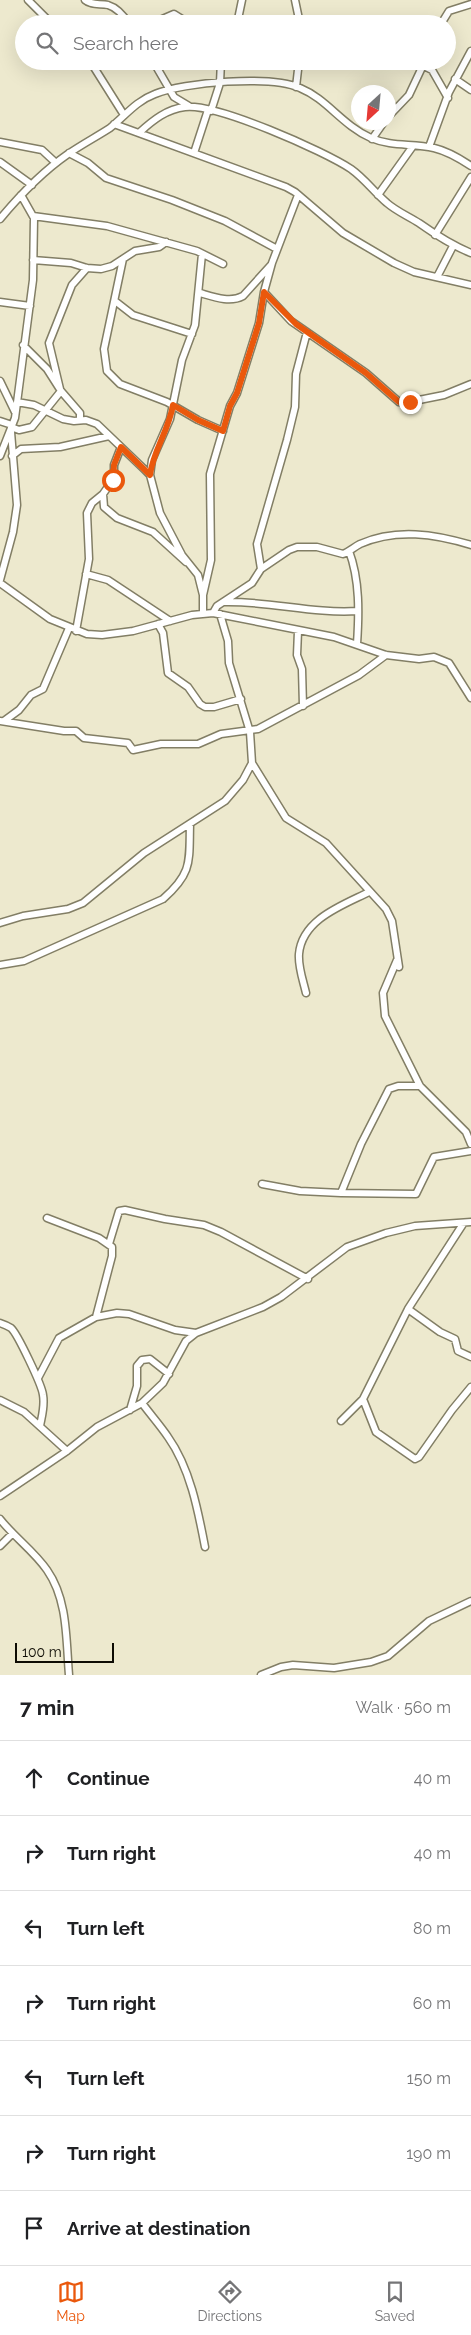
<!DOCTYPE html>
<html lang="en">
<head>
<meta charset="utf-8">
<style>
	:root { --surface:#fff; --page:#f2f2f2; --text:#202124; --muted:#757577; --line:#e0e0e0; --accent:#ea580c }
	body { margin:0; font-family:Raleway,sans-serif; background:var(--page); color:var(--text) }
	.compass { position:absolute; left:351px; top:85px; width:45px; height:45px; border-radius:50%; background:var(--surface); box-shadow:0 5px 20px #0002; rotate:206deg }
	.scale { position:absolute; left:15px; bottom:12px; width:99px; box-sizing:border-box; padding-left:5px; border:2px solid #0e0c04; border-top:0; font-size:14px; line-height:18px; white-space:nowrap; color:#0e0c04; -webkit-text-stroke:4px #ede9ce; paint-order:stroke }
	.stop { position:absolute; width:15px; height:15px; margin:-11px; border:4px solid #ea580c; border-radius:50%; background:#fff }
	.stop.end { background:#ea580c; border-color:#fff; box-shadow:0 1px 5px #0008 }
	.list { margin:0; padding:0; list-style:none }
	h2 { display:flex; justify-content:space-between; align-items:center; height:65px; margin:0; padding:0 20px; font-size:21px }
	h2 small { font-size:16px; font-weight:400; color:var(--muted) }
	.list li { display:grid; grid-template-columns:32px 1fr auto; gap:15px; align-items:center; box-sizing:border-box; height:75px; padding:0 20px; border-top:1px solid var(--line) }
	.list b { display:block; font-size:19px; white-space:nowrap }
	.list em { font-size:16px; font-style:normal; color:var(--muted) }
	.icon { flex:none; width:28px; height:28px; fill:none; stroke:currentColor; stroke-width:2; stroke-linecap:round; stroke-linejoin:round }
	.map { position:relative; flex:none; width:471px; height:1675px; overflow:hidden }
	.search { position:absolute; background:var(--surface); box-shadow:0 5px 20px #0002; left:15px; right:15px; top:15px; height:55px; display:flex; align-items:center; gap:12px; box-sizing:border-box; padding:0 18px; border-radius:28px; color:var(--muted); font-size:19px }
	.sheet { height:590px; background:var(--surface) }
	nav { display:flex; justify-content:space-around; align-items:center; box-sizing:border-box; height:70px; border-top:1px solid var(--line); background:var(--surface); font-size:14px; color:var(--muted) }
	nav a { display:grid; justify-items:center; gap:2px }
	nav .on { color:var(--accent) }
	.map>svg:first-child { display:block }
</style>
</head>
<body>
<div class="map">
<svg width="471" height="1675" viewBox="0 0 471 1675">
	<rect width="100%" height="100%" fill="#ede9ce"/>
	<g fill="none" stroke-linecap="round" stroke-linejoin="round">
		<g stroke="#827e65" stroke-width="9">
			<path id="minor" d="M28,0L52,24
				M85,0C92,6 100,3 108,5C118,8 124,16 129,24
				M295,0L300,24
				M151,24L174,14L190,24
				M237,24L242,0
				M441,24L449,11L471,4
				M90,61L124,115
				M153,61L174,97L189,106
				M414,61L432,70L448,98
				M455,79L471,90
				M296,87L299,61
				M211,111L220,83L221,61
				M388,117L409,95L425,61
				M114,124L286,187L295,192L343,233L394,263L414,272L471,285
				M140,132C153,120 167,109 185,107C216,103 324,151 351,169C365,179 374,192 387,203C396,211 408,216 419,223C436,235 451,245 471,253
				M372,139L384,122
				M0,142L42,150L56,163
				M429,147L449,92L471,51
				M69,153L88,163L106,178L172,200L225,221L277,249
				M194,153L208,110
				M0,162L32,185
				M378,195L413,146
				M33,216L107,226L197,251L223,264
				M0,219C20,195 42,172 68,154C81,145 96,137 110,128C125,116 136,101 155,94C184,82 271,75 300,88C327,99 342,125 371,138C392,147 412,143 434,148C447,151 459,158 471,166
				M435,235L471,177
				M123,259L104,349L107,371L120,384L167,402L198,420L223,431
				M33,260L71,263L87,268L101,269L112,266L135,251L159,247L166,242
				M437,277L453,246
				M264,292L291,321L366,373L399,402L404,403L444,395L471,384
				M200,293C214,297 230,303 243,296L271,265
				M115,301L133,315L192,334
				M0,302L30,306
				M23,345L47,369L61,391L80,413V420
				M0,381L15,412
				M60,389L49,343L72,285L87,268
				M17,402L34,405L63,419L74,421L86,420L97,424L144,469L150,475L160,513L182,555L198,575L203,595V613
				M0,421L12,425
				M11,427L19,430L32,427L61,391
				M121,447L114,465V478L103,494L104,507L117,518L153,532L186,562
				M0,456L15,418L33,280L34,218L21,195
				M12,456L21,449L60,447L109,436
				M150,475L152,460L170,419L182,360L195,325L202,254
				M349,551C360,580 359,614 357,644
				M261,569L257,544L287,440L295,407L296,374L307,332
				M86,574L108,580L170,621
				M0,580L13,532L17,505L11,432
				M0,583L50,619L87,634L102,635L133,631L192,615L213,613L334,637L386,655L419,659L434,657L449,663L471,698
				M203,595L211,560L210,474L230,406L237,393L259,323L264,292L272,263L298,195
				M225,602C270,601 313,614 358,611
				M213,613L217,606L252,583L261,569L289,550L297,547H317L343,554C349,552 354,547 360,544C396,528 435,534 471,545
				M158,624L163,633L168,673L188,687L200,704L205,707H214L241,699
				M76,631L89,559L87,513L92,503L103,494
				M298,631L297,655L302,669L303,706
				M0,721L64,731H76L84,738L128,743L133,750L161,744H198L221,734L258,729L359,675L386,655
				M4,721L19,710L31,695L43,689L69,628
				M252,763L286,818L326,843L386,909L392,921L399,967
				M0,923L23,916L68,909L83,903L144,853L225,801L243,780L252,763L250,732L229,663L228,641L220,614
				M397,960L383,993L385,1016L420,1086L466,1132L471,1144
				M0,965L24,961L163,899C193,873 189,861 190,824
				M306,993C303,980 298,967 299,954C302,919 343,905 369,892
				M262,1184L300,1191L341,1193L416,1194L434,1157L471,1151
				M341,1193L361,1144L389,1089L398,1086H420
				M47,1218L99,1238L112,1247V1256L96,1317
				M109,1244L119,1211L125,1210L165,1219L204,1225L221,1232L308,1279
				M408,1309L440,1332L455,1339L458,1351L471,1357
				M0,1323C3,1324 8,1326 11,1328C17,1333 42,1385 43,1395C45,1406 42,1415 40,1426
				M38,1378L59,1338L96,1317L117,1313L129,1314L175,1330L196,1333
				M363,1399L376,1432L415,1459L419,1457L452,1410L471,1387
				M0,1400L24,1412L67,1451
				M142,1403C150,1414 160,1425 168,1437C190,1468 198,1510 205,1547
				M130,1410L137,1386V1366L142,1360L150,1359L169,1374
				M341,1421L363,1399L408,1309L463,1224
				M0,1496L67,1451L97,1427L142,1403L163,1383L186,1341L196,1333L263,1307L281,1297L347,1247L386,1233L415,1226L471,1222
				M0,1519C14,1537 34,1551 47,1570C68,1600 66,1640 69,1675
				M0,1546L12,1534
				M261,1675L281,1667L293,1665L334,1668L371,1662L388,1656L429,1621L471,1601"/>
		</g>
		<use href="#minor" stroke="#fff" stroke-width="6"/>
	</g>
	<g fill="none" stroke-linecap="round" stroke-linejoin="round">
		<path stroke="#ea580c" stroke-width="6" d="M113,480L114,465L121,447L150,475C153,451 169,430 173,405L198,420L223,431L230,406L237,393L259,323L264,292L296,324L366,373L399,402H410"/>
	</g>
</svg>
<svg class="compass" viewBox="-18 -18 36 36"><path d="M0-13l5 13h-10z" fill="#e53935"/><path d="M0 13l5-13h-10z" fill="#757577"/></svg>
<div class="scale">100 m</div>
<div class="stop" style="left:113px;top:480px"></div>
<div class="stop end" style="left:410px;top:402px"></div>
<div class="search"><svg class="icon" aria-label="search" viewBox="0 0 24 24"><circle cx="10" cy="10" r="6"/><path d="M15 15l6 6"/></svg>Search here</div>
</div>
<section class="sheet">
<h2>7 min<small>Walk · 560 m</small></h2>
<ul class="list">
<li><svg class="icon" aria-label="ahead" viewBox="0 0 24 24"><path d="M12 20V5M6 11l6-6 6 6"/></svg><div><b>Continue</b></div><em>40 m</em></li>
<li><svg class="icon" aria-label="right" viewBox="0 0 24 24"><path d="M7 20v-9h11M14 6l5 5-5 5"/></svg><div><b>Turn right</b></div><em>40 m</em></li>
<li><svg class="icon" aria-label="left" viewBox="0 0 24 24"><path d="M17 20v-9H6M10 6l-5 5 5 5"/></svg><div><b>Turn left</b></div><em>80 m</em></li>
<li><svg class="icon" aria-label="right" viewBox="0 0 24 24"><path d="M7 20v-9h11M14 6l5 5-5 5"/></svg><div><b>Turn right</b></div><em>60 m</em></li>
<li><svg class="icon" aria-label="left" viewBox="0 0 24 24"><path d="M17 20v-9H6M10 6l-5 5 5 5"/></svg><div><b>Turn left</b></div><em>150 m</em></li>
<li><svg class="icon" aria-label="right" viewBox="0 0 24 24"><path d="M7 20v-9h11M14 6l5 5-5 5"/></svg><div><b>Turn right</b></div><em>190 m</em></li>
<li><svg class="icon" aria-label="arrive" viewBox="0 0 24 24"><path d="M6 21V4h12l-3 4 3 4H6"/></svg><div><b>Arrive at destination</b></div></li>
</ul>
</section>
<nav>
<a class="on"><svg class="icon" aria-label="map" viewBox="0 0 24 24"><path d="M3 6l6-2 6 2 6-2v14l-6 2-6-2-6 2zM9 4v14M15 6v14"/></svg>Map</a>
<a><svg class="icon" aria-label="directions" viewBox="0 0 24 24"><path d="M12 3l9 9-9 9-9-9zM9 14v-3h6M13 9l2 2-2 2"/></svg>Directions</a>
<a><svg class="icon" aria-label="saved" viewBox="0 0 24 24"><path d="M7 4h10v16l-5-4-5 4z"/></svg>Saved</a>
</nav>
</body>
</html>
